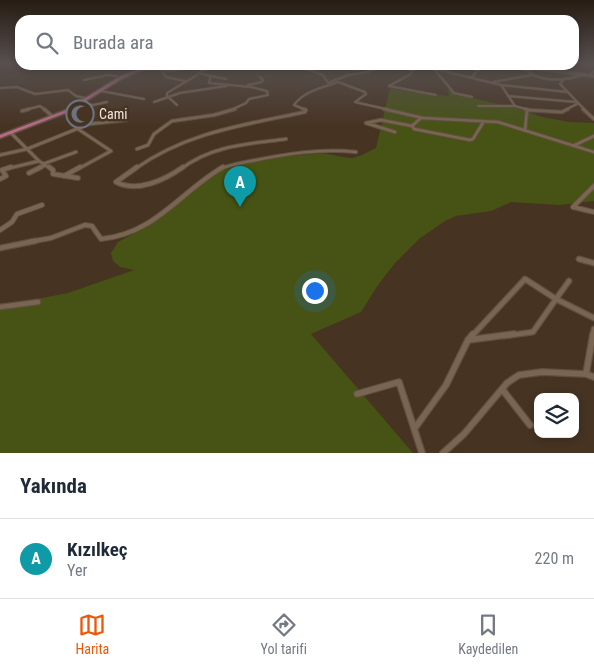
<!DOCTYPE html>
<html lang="tr">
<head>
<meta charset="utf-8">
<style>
	:root { --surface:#fff; --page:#f2f2f3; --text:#1f2937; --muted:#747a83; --line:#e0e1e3; --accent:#ea580c }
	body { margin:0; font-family:"Roboto Condensed",sans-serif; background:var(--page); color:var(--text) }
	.controls { position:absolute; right:15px; bottom:15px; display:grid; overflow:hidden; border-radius:10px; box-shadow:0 2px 8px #0003 }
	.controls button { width:45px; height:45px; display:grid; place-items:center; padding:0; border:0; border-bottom:1px solid var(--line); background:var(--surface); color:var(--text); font:25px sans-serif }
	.you { position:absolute; left:314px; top:290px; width:18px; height:18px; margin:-12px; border:4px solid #fff; border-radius:50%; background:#1a73e8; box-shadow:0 0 0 8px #1a73e833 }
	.badge { display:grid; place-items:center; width:32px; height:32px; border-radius:50%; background:var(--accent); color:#fff; font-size:16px; font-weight:700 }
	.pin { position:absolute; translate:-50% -41px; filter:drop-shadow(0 1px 2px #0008) }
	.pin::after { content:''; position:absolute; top:26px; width:18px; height:15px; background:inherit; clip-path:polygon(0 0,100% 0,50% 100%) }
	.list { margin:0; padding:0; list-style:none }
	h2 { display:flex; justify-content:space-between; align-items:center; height:65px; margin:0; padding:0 20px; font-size:21px }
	h2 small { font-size:16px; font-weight:400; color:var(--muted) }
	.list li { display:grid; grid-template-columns:32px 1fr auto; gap:15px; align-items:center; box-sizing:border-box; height:80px; padding:0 20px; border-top:1px solid var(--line) }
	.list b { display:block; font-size:19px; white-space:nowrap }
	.list p { margin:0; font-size:16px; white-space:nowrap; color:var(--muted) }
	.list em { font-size:16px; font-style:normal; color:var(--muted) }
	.icon { flex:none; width:28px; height:28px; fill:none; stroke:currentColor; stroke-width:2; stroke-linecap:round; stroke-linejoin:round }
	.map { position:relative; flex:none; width:594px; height:453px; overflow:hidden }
	.search { position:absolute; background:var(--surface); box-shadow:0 2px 8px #0003; left:15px; right:15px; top:15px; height:55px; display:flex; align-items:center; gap:12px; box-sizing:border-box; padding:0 18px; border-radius:15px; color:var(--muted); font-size:19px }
	.sheet { height:145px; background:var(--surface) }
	nav { display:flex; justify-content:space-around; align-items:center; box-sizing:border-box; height:70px; border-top:1px solid var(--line); background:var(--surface); font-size:14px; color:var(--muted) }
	nav a { display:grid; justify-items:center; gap:2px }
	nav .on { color:var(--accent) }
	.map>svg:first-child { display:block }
</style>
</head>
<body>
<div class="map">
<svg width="594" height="453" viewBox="0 0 594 453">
	<rect width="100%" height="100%" fill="#463322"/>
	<path fill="#465314" d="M390,88L410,92L449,96L448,88L459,95L516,108L542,117L570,122L594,123V201L559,205L511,202L491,211L456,216L445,221L419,239L395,263L378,285L361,312L311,334L413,453H0V306L68,293L134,270L120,267L113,261L111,253L118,242L143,228L211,175C240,162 285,155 317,154C329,153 339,157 351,158C358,158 369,151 376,148Z"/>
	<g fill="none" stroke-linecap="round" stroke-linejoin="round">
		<g stroke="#5f5040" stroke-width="3">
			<path id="street-far4" d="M213,65L199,73L211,76L209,83L251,87L267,91L268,95L249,99L246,103L231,110
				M282,65L297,66
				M296,65L323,75L328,83L348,75L369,72L380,65
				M418,65L501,85L568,92
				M418,65L409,75L389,86L436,95
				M146,67L171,71L195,66
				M524,68C538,83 564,81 582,75
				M434,69L454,93L472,97
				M162,71L166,77L185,81
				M590,75L594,71
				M211,76L226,79
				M472,77L479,69L489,65
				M84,80L108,75L117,76
				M563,80L560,84L585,110
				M338,82L365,92L366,94L355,102L390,110
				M493,82L532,75
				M248,85L262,82L263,80L260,77
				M501,85L515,106L529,110
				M0,88L17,87L35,94L68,90L76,96L85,98
				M101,91L144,99
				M508,96L576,102
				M154,102L180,93L226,86
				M81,103L93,105L107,102
				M177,105L167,96V93L197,75
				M478,106H515
				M25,110L40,106L45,110
				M306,110L294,105C304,91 322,88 338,82
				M527,110H530
				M565,110L577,104"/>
		</g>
		<g stroke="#5f5040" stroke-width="4.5">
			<path id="street-far3" d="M44,109L51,115
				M384,109L423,118L498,122L594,152
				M525,109L529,110
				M583,109L594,119
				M22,111L29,109
				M421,118L412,126L414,129L470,140L473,139L484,121
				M89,124L126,120
				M78,129L111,151L78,169
				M525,131L527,110L562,112L568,109
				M395,132L366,123L381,120L412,126
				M11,133L27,149
				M575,145L594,136
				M137,149L148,145L154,134L172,121L214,115L235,109
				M0,155L27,149
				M43,164L76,152
				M6,169L39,161
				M38,169L46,165
				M51,169L39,161L27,149L89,124L67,111
				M135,169C187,132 244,125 305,112L306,110L303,109
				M181,169C212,145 249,144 286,139
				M221,169C230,164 242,163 251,161C286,154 321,148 356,152"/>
		</g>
		<g stroke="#5f5040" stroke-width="6">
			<path id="street-far2" d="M49,167L53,170V174L78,178
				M137,167L116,182C137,193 165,180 183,167
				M29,173L41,167
				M64,176L80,167
				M0,179L6,176L2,170L11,167
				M594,186L573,207L594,212
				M0,230L12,222L17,214L42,205
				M29,242L51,238L85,225L92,226L101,239C155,234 180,192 223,167"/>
		</g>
		<g stroke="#5f5040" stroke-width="7">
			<path id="street-far1" d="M0,248L35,241
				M579,259L594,263
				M569,281L556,299L594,318
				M0,307L38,302
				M472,336L525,279L556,299L533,332L504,336
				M593,336L594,329"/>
		</g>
		<g stroke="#5f5040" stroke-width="8">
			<path id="street" d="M593,334L586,374L594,377
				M468,340L473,334
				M468,340L514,334
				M502,389L530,425
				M357,394L399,382L422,453
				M415,428L446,385L468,340
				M443,453L464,434L507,383L519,375L542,372L586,374"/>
		</g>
		<g stroke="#5f5040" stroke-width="4.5">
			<path id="secondary" d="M509,65L594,76"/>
		</g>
		<g stroke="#5f5040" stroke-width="3">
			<path id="highway" d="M150,65H155L123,78L68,112L0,138V135L66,110L121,76Z"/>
		</g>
		<use href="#street-far4" stroke="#7a6552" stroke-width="2"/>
		<use href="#street-far3" stroke="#7a6552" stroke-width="2.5"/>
		<use href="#street-far2" stroke="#7a6552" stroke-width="4"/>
		<use href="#street-far1" stroke="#7a6552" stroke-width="4.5"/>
		<use href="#street" stroke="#7a6552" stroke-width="5.5"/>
		<use href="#secondary" stroke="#7a6552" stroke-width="3"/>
		<use href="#highway" fill="#ba6a88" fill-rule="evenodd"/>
	</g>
	<linearGradient id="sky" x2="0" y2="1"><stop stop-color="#261c13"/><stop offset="0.5" stop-color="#57504f"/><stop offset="1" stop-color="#57504f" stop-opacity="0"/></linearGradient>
	<rect width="594" height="127" fill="url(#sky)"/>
	<defs>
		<g id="mosque-ring" transform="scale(1.4375)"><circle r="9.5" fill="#463322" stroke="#6b7280" stroke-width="1.5"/><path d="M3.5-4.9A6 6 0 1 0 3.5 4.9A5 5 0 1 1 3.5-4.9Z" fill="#6b7280"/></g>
	</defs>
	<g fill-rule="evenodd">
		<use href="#mosque-ring" x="80" y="114"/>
	</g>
	<g text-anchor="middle" stroke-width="5" stroke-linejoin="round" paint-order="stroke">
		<g font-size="14" fill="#f2e6db" stroke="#463322" text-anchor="start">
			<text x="99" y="119">Cami</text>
		</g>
	</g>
</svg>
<div class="controls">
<button><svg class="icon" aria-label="layers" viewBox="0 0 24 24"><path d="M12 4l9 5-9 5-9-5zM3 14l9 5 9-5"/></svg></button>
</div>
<div class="you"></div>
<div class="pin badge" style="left:240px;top:207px;background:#0f9aa8">A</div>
<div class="search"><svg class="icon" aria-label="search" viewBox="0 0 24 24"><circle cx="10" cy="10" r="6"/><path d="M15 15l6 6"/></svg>Burada ara</div>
</div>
<section class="sheet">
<h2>Yakında<small></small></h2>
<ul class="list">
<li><span class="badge" style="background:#0f9aa8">A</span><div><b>Kızılkeç</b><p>Yer</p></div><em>220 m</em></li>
</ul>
</section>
<nav>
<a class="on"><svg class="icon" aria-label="map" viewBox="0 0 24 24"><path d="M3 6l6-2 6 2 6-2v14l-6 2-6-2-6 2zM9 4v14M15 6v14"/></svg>Harita</a>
<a><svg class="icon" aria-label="directions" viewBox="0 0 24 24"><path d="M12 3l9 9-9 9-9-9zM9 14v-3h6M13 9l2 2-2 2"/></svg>Yol tarifi</a>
<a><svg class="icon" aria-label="saved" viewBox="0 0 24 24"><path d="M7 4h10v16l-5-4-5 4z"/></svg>Kaydedilen</a>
</nav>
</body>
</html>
